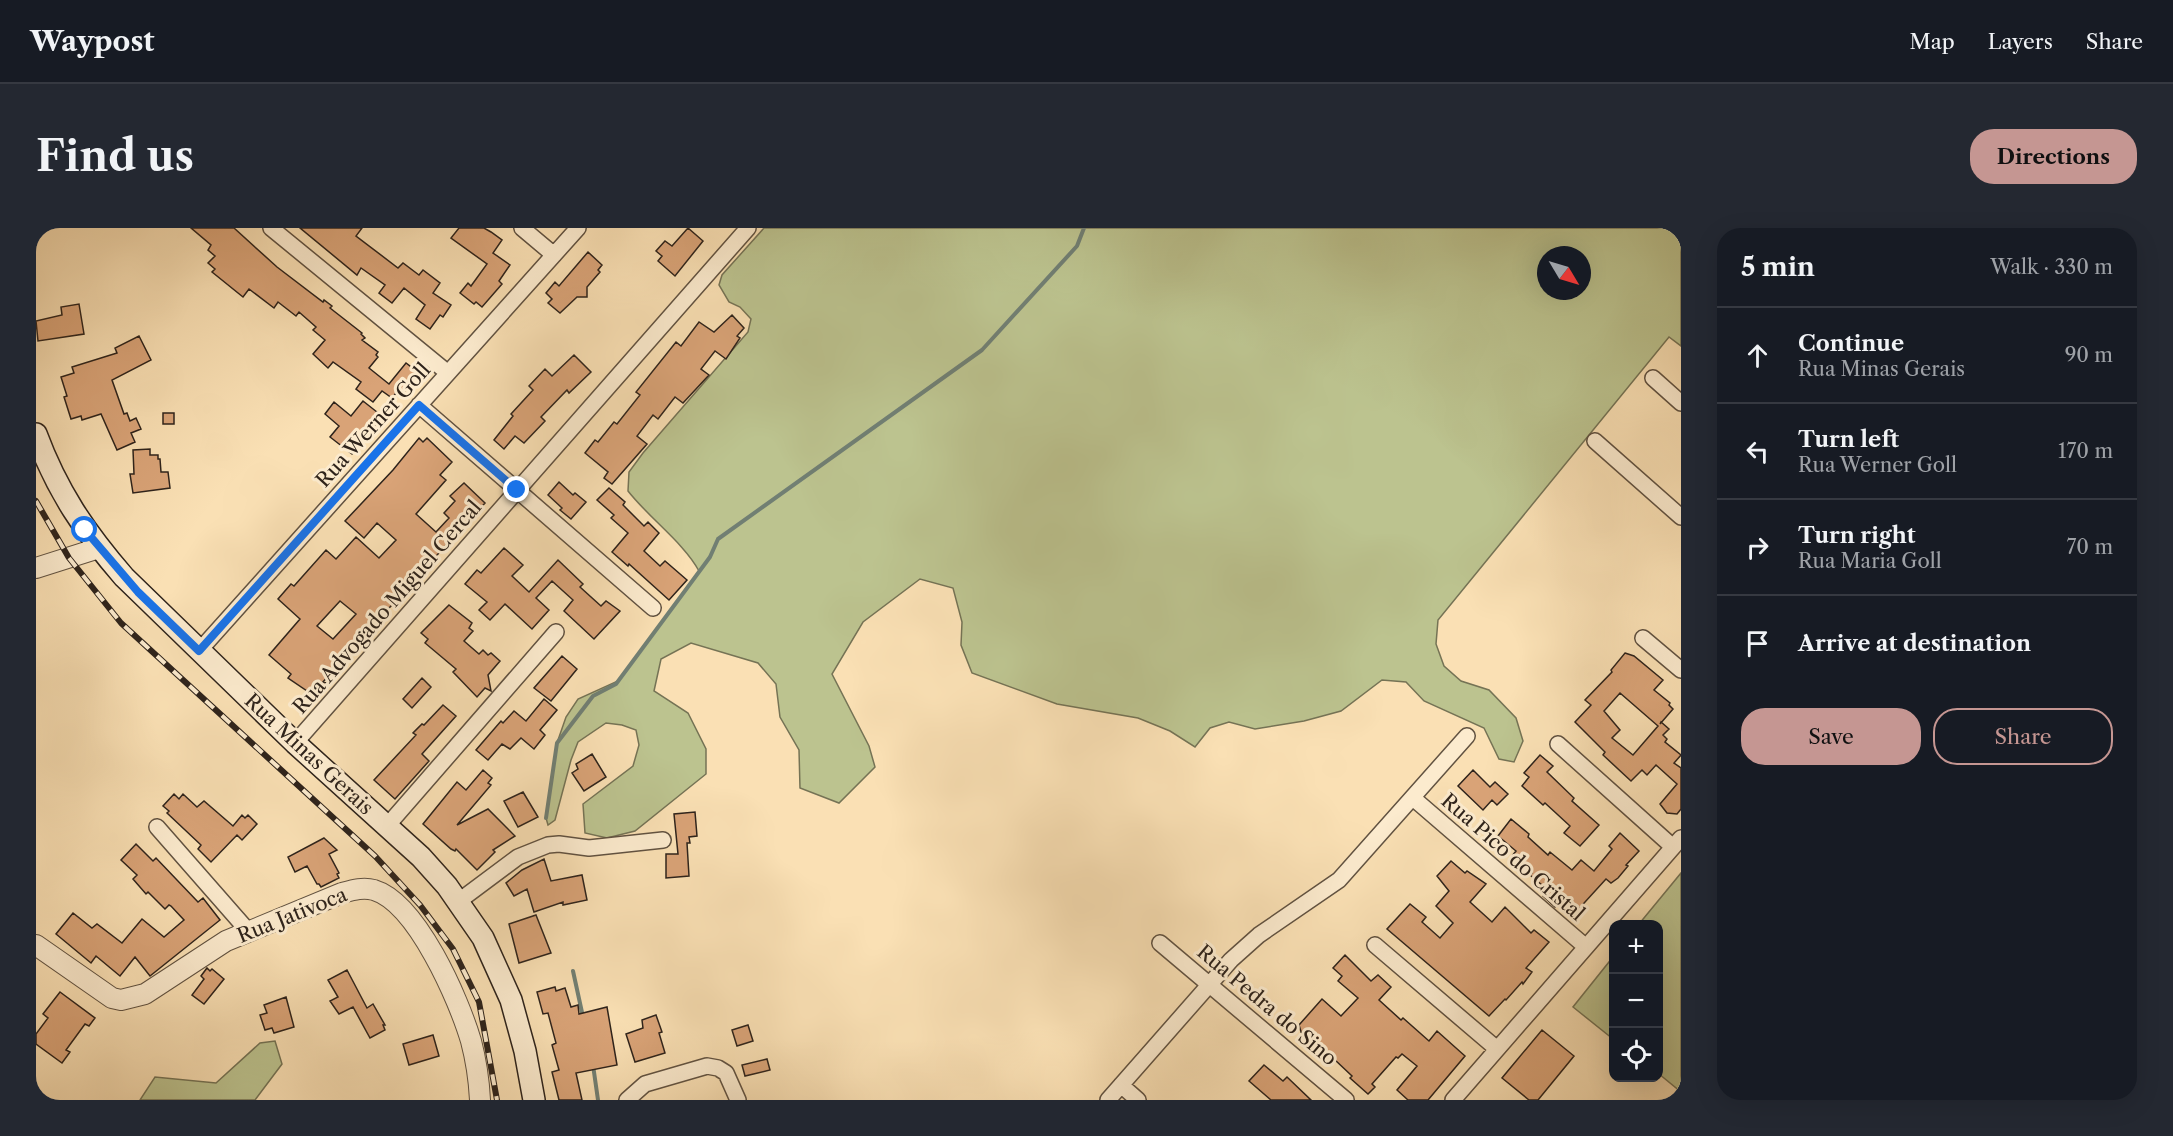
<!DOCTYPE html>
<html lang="en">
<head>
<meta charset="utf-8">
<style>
	:root { --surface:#171b24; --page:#242831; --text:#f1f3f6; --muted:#9ea1a6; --line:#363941; --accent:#c59692 }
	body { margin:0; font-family:"Libre Caslon Text",serif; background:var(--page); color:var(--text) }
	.controls { position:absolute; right:18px; bottom:18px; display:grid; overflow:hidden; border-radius:12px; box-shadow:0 6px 24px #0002 }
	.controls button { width:54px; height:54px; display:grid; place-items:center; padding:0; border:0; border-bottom:2px solid var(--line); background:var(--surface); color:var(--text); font:30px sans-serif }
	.compass { position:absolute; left:1501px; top:18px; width:54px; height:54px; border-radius:50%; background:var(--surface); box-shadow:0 6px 24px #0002; rotate:128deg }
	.stop { position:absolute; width:18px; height:18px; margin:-14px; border:4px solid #1a73e8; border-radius:50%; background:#fff }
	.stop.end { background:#1a73e8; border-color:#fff; box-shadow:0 2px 6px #0008 }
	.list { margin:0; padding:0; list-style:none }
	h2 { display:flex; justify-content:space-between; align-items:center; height:78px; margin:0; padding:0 24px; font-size:26px }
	h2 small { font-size:20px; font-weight:400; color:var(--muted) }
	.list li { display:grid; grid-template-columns:39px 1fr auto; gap:18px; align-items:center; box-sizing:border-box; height:96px; padding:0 24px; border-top:2px solid var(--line) }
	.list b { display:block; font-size:22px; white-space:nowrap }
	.list p { margin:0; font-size:20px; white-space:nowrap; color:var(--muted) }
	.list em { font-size:20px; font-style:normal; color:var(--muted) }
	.actions { display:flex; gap:12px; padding:18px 24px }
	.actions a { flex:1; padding:14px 0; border:2px solid var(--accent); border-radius:24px; text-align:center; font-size:21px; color:var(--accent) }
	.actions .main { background:var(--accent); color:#111 }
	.icon { flex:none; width:33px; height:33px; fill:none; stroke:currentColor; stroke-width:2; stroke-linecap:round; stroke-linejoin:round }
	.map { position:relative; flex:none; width:1645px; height:872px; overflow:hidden; border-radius:24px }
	header { display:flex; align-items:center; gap:36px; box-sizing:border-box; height:84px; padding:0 30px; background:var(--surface); border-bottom:2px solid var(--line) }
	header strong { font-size:28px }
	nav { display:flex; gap:33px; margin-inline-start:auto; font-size:21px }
	.intro { display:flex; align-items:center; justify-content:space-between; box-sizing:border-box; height:144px; padding:0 36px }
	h1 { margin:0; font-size:42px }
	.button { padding:15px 27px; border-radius:24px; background:var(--accent); color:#111; font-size:21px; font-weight:700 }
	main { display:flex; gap:36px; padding:0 36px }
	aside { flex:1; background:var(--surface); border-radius:24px; box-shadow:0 6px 24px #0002 }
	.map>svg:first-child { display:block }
</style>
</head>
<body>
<header>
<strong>Waypost</strong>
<nav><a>Map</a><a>Layers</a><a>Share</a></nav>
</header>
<div class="intro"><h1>Find us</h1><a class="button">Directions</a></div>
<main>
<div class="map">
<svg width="1645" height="872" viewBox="0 0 1645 872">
	<rect width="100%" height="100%" fill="#fae0b4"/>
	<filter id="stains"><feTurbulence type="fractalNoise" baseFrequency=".00333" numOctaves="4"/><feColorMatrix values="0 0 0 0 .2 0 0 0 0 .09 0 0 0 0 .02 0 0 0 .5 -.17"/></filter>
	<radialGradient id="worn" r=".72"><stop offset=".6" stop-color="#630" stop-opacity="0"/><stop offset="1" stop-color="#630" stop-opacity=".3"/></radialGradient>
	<path fill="#bcc38f" stroke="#757355" stroke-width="1.5" fill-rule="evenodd" d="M728,0H1645V118L1633,109L1402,392L1400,416L1408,438L1425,453L1453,462L1480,490L1487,513L1478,534L1463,531L1448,500L1388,473L1370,454L1346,452L1305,483L1268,493L1219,501L1193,494L1174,500L1159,519L1134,503L1102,490L1021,476L936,445L925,417L926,394L917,360L884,351L827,394L796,446L833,518L839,539L803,575L764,560L763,522L744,489L740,456L722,435L655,415L625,431L618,463L652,485L670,521V546L599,603L571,610L549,605L547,576L597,538L603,517L600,502L586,497L570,495L542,514L535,532L519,592L512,597L510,590L521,515L530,489L542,471L582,453L663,343C648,315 613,290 592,263L593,244L607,225L712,104L715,91L704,79L693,74L683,57L686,47ZM1510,27H1546V63H1510Z
		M1645,645V864L1623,846L1622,696H1603Z
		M1577,729V811L1537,779Z
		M239,813L246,836L219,872H104L119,849L180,855L224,815Z"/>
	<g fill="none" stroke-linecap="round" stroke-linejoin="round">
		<path stroke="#717f73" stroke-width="4" d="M510,590L521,515L557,468L580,456L674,329L682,311L946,122L1041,18L1048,0
			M537,743L547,789
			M557,837L562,872"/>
	</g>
	<path fill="#d9a377" stroke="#2e231b" stroke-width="1.5" fill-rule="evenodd" d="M155,0H198L241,39L287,74L288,72L296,78L294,80L326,105L325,106L329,110L326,112L342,124L340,127L342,129L333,140L353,156L370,135L383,145L364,169L360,165L356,170L346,163L337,174L320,161L325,154L297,134L292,140L277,126L289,112L277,102L280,99L263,84L260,88L242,74L238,80L213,61L207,69L176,44L179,41L172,35L179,28L172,22L175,17Z
		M264,0H326L320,8L362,40L367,35L383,47L387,42L404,55L397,65L415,77L407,89L404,87L394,101L380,91L389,77L368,60L356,75L343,65L349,57L325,40L321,47Z
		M423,0H448L455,4L466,12L457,25L474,37L463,53L466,56L446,79L440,74L438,76L424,65L432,55L435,58L451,36L415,10Z
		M652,0L667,13L639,48L622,33L626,28L620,23L629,13L636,18Z
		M552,24L566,37L562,42L564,44L551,59V69H541L524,85L512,75L516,71L510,65L519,54L523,58Z
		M43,76L48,106L2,113L0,93L26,87L25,79Z
		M696,87L708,100L701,108L704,110L690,131L679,123L665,141L673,147L647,175L639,169L622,191L617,187L601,208L611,216L576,256L568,250L572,244L549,225L559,212L562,214L578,194L581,196L604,167L600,164L640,114L645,118L663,94L678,104Z
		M103,108L115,132L76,152L88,186L91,185L94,193L100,190L105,201L95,205L99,214L81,222L65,186L46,192L45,188L35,191L28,169L31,168L25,149L38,145L36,139L81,125L79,120Z
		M538,127L555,144L533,165L531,162L505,189L509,193L488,215L479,208L468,221L458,212L477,188L475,186L497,162L493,158L509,141L516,148Z
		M327,173L346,188L316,226L294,209L303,198L289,186L298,174L315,188Z
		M127,185H138V196H127Z
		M383,210L387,214L391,210L416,234L404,247L410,252L380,286L400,304L413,290L408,285L419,273L414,268L428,255L449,275L390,339L393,341L379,356L377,355L311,424L313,426L287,454L290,455L280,469L252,450L255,446L233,427L264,391L242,371L255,356L258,358L290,322L300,331L320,309L343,330L360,312L341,295L328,310L309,293L357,242ZM304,373L320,386L297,411L281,398Z
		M114,221V227H122V231H124L125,244H132L134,260L97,265L94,246H98L97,222Z
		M523,254L537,267L539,265L550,274L535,291L524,282L526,280L512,267Z
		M573,260L589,274L587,277L608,298L612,294L623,305L608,323L624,338L629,333L651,352L633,372L593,336L592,338L576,324L592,305L575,290L578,287L561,272Z
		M468,320L487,337L476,348L493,364L522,332L547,356L544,359L565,378L570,373L584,383L558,411L528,383L537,372L516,353L500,370L513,382L496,401L469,376L454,392L443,382L451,374L429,356L441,342L445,345Z
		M413,377L436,395L433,400L437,403L428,413L443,426L447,422L452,427L455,425L464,433L452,447L455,463L449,460L441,469L417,444L420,441L389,415L392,411L385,405Z
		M1589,425L1598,428L1627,452L1618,462L1634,475L1633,477L1637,481L1624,496L1625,494L1633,501L1627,507L1631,511L1629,514L1645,527L1638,535L1645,540V581L1641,586L1631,585L1624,576L1641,556L1620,537L1611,547L1606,542L1595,553L1567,527L1569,524L1539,494L1555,477L1549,472L1576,444L1575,442ZM1584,465L1622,498L1597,527L1576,510L1584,502L1568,483Z
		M526,428L541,441L515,473L498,460Z
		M386,450L395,459L376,480L367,471Z
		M508,471L521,482L504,502L509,507L498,521L485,510L474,521L466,516L452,532L440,522L465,493L467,495L478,483L490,493Z
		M407,477L420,488L386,526L393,533L359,571L338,552L380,507L377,505L386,496L388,497Z
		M556,526L570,549L548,563L536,545L542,541L540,536Z
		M1504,527L1517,538L1511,544L1538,570L1536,573L1563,597L1544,618L1528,605L1534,598L1509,575L1507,577L1486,558L1493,549L1488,545Z
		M447,542L456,550L452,555L455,557L421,597L452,581L479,608L457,622L459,624L441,642L420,621L419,623L415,621L387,596L421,554L430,562Z
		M1437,542L1454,559L1459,554L1472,566L1461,577L1456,572L1447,582L1422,558Z
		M487,564L502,589L482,599L468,573Z
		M138,566L143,571L147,566L161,579L168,573L197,598L206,587L209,590L212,587L221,596L206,612L201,607L175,634L162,621L165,617L131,585L133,583L127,578Z
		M659,584L661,608L653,609L654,615H651L653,648L630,650V626H642L638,586Z
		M1475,591L1493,606L1492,609L1512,627L1514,624L1536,642L1545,632L1558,643L1576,621L1573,618L1584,605L1603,623L1590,637L1592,638L1582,650L1575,655L1570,651L1539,685L1525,673L1519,679L1507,668L1512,662L1494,647L1496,645L1476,628L1480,623L1462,608Z
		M288,610L301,622L293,626L303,645L301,646L303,650L285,659L283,656H281L271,638L259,644L252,629Z
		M100,616L117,633L120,630L162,674L167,670L184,692L114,748L99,729L84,748L60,728L55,735L20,706L37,685L56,700L61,696L86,715L106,691L128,709L148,692L135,678L133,677L129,681L112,664L110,666L97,651L101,647L85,632Z
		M508,631L515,653L546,647L551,672L527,677V674L498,684L491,661L478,668L470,655L486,642Z
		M1415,633L1429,645L1431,643L1450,656L1434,674L1456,694L1469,679L1495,705L1498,702L1513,714L1490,740L1496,744L1487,756L1486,754L1470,772L1469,771L1453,788L1351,701L1374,676L1390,689L1386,694L1404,710L1417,695L1400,678L1413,663L1401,648Z
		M500,687L515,725L483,735L473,696Z
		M1309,727L1335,753L1342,747L1355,759L1343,772L1365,792L1367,790L1393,813L1401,803L1429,828L1392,872H1372L1361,862L1381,838L1366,826L1362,830L1360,829L1336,856L1339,859L1332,866L1314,850L1316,848L1298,831L1295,834L1266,807L1263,797L1286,771L1305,788L1322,770L1302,753L1306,748L1297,740Z
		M171,740L174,743L176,741L188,751L168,776L156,767L168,751L165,748Z
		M311,742L331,780L337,776L349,797H347L349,802L334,810L317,779L303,786L294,773L302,769L292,752Z
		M519,759L520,763L529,760L535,779L542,777L543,786L571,779L581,837L540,845L546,872H523L516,844L523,842L516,817L520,815L512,785L507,786L501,764Z
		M24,764L59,790L53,798L49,796L30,822L34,824L26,835L0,816V806L12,790L7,786Z
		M250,769L258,799L238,805L236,800L229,802L224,787L231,785L228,777Z
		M620,787L626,804L623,805L629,825L599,834L590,806L607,800L606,792Z
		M712,797L717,813L701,818L696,802Z
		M1506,802L1538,828L1502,872H1493L1466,850Z
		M397,807L403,828L373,837L367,816Z
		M731,831L734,842L709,848L706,837Z
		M1228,837L1247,853L1251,849L1275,872H1235L1213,853Z"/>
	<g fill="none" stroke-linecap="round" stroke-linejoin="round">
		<g stroke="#615241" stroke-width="18">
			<path id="minor" d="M235,0L412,145
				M486,0L518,27
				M1617,150L1645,175
				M383,177L617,380
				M1559,213L1645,289
				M1607,410L1645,442
				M163,423L542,0
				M259,515L712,0
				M1522,516L1637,619
				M1377,570L1550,719
				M351,598L520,404
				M121,599L213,704
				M423,673L482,629L512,617L523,616L553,620L627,612
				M1124,715L1310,872
				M1339,717L1461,821
				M1085,857L1102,872
				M591,872L609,856L671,838L682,840L690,845L702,872
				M1072,872L1195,732L1223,707L1303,652L1431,508
				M1417,872L1645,610"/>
		</g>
		<g stroke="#615241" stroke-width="22">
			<path id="tertiary" d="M0,340L63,320
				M0,717L76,770L85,772L109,766L190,713L306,665C317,662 327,659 338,662C381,675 423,772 435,813C440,832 443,852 444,872"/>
		</g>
		<g stroke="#2e231b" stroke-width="24">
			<path id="secondary" d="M0,206C21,263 49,304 88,349L259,515L385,629L411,658L447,710L475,772L489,823L498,872"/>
		</g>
		<use href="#minor" stroke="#fcebce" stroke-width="15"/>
		<use href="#tertiary" stroke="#fcebce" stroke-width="20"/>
		<use href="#secondary" stroke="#fcebce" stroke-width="21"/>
		<g stroke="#2e231b" stroke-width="6">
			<path id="rail" d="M0,273L33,330L85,395L339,628L384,677L417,721L443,774L461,872"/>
		</g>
		<use href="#rail" stroke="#fcebce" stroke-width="4" stroke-dasharray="11" stroke-linecap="butt"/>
	</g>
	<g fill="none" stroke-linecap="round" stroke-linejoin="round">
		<path stroke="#1a73e8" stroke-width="8" d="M49,302L102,364L163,423L383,177L481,262"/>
	</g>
	<g text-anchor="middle" stroke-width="6" stroke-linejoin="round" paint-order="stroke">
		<g font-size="20" fill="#2e231b" stroke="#fcebce">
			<text transform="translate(337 197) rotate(-48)" y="7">Rua Werner Goll</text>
			<text transform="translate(351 379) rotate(-49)" y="7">Rua Advogado Miguel Cercal</text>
			<text transform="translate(273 526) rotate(43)" y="7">Rua Minas Gerais</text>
			<text transform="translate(1477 629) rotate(41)" y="7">Rua Pico do Cristal</text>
			<text transform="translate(256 687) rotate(-22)" y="7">Rua Jativoca</text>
			<text transform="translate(1231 777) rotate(40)" y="7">Rua Pedra do Sino</text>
		</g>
	</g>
	<rect width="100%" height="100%" filter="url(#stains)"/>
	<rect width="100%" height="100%" fill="url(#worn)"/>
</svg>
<div class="controls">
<button>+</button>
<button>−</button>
<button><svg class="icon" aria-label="locate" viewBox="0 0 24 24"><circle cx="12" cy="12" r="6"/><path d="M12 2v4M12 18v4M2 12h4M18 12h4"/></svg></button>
</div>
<svg class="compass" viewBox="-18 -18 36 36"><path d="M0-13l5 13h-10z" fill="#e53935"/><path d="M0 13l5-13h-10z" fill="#9ea1a6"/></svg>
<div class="stop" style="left:49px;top:302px"></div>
<div class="stop end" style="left:481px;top:262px"></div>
</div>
<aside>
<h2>5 min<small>Walk · 330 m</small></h2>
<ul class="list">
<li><svg class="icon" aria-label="ahead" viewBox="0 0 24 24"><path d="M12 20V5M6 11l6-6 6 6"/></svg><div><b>Continue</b><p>Rua Minas Gerais</p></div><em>90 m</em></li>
<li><svg class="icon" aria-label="left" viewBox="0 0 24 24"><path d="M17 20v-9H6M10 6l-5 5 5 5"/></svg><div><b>Turn left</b><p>Rua Werner Goll</p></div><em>170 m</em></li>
<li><svg class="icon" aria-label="right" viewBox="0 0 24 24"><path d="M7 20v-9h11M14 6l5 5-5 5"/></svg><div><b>Turn right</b><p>Rua Maria Goll</p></div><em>70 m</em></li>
<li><svg class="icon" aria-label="arrive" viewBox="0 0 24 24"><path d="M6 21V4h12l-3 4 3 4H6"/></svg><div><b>Arrive at destination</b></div></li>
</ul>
<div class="actions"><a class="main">Save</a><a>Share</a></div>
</aside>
</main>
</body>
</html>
